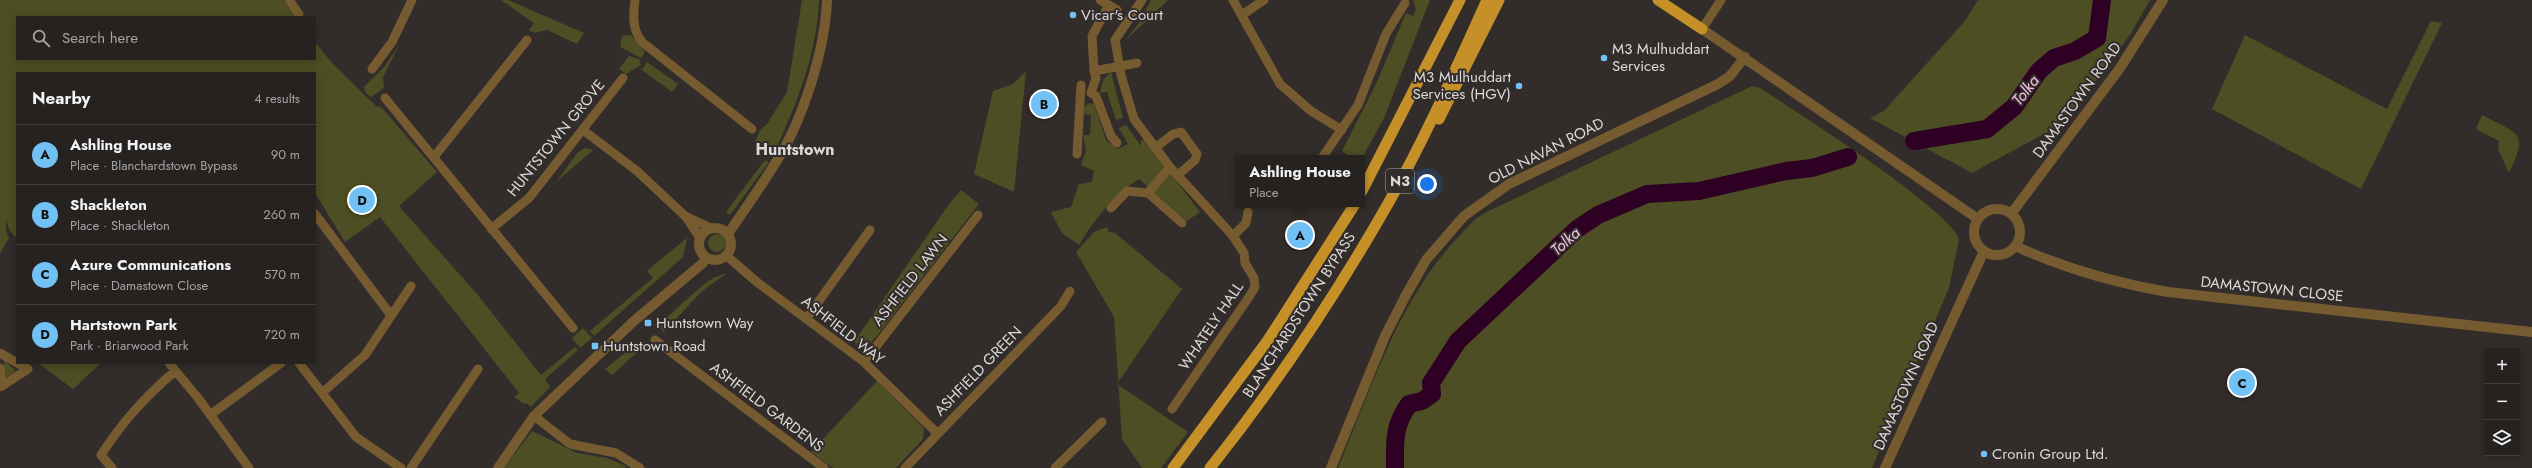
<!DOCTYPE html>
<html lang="en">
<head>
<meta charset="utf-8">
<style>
	:root { --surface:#262220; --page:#2e2a29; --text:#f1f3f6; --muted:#a4a4a5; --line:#423f3e; --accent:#72c1f5 }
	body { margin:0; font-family:Jost,sans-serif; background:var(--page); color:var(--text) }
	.controls { position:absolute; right:12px; bottom:12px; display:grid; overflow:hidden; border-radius:0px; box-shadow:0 2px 10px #0003 }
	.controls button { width:36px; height:36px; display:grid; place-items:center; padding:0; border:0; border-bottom:1px solid var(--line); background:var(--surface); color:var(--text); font:20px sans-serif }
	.you { position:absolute; left:1427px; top:184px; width:14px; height:14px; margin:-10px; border:3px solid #fff; border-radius:50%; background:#1a73e8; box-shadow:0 0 0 6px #1a73e833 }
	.badge { display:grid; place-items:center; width:26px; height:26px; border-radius:50%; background:var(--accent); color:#111; font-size:13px; font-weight:700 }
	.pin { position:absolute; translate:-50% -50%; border:2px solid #fff; box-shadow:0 1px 4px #0006 }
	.popup { position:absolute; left:1235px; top:155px; width:130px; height:52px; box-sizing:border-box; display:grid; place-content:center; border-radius:0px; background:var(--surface); filter:drop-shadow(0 1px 3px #0005); font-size:13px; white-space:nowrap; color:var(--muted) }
	.popup b { font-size:15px; color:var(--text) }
	.popup::after { content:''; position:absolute; left:50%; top:100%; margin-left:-8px; border:8px solid transparent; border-top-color:var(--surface) }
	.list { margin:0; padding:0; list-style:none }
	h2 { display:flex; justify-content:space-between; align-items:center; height:52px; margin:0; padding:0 16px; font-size:17px }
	h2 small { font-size:13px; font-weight:400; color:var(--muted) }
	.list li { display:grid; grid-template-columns:26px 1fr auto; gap:12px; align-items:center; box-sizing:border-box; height:60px; padding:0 16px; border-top:1px solid var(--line) }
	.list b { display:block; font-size:15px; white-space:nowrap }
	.list p { margin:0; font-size:13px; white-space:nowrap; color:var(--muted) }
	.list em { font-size:13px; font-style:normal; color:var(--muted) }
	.icon { flex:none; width:22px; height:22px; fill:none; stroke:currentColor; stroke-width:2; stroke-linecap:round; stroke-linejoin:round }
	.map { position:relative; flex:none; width:2532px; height:468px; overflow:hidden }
	.search { position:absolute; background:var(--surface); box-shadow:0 2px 10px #0003; left:16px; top:16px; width:300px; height:44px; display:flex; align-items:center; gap:10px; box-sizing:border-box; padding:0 14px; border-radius:0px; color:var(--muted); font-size:15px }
	.panel { position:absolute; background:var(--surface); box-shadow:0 2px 10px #0003; left:16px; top:72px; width:300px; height:292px; border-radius:0px }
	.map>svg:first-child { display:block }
</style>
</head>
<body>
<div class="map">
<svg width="2532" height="468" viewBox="0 0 2532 468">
	<rect width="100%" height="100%" fill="#322d2b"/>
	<path fill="#4d4e23" d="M0,0H283L296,17H17V59H315V42L332,63L376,106L382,108L437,172L399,206L477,294L541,375L575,347L578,350L545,379L550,387L531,407L527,403L524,404L514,397L519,393L380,217L345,242L315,193V73H17C17,111 21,153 17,190C15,208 0,220 9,238L0,253Z
		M501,0H508L584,33L577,44L547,30L534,33L529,30L534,23Z
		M802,0H819C817,55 796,106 773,155L755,142L760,130L767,124L787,92Z
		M1151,0H1168L1125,41L1139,23Z
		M1413,0H1430L1384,118L1362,158H1348V155L1342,151L1377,82L1406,13L1413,16L1416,10Z
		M1978,0H2150L2130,35L2064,123L1972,173L1870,118L1884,111L1965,21Z
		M2431,21L2442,23L2361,189L2212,109L2245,35L2387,109Z
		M631,35L645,52L641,58L620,47L622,36Z
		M399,45L383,77L384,88L371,97L365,92L364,87L384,67Z
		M629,56L639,59L641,65L626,74L619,69Z
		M647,62L678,84L672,92L642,70Z
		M1026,71L1014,192L974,174L993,91L1013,84Z
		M1111,72L1123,118L1116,120L1107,92L1100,93L1103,80Z
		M1752,86L1760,88C1796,112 1947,207 1959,239L1949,288L1872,468H1338C1371,389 1399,298 1460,235C1467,228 1473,220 1480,216C1489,210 1500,206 1510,201Z
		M1090,103L1094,104L1106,140L1118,149L1128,144L1119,128L1126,125L1141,146V141L1145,140L1200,212L1187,221L1139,179C1113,195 1095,219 1079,245L1062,233L1051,212L1071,207L1079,184L1092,182L1094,171L1081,165L1086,151L1083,135H1090L1091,115L1083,114L1085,106Z
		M2482,115C2519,135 2529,131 2509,173L2498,149L2499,141L2476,129Z
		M585,148L593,150L556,182L578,152Z
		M765,160L769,162L730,215L726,212Z
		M961,190L979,204L877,336L865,349L854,342L949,204Z
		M17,194V238C0,224 8,211 17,194Z
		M1107,227L1109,232L1115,233L1182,289L1117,384L1188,432L1161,468H1142L1122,439L1114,317L1076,252L1094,232Z
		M708 243a9 9 0 1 1 18 0a9 9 0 1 1-18 0Z
		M687,238L683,257L594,336L590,331L653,278L647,271Z
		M727,273L701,292L664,332L657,326L703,285L713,278Z
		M583,328L592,338L580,348L572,338Z
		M640,341L645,345L612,375L605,369Z
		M4,360L15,370L14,373L3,379Z
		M38,363H101L73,389Z
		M877,381L924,428L923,439L896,468H833L811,452Z
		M532,431L577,453L607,458L626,466L624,468H504Z"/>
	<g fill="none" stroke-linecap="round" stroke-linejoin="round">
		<path stroke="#2e0023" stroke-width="18" d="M1914,141L1987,129L2014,107L2039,71L2054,58L2075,51L2097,38L2102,0
			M1395,468C1395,441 1393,427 1409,404L1422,401L1432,394L1431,383L1458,341L1577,229L1598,215L1647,194L1699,191L1786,171L1812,168L1848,157"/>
		<path stroke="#765b30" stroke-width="9" d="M289,0L299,14
			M635,0C633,15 632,29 642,42L752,129
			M1100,0L1117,10
			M1142,0L1115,40L1121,75L1134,119L1170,167L1233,236L1244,253L1245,263L1254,278L1255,287L1249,297L1172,409
			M1233,0L1280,84L1311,111L1342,130
			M1242,15L1264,0
			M1702,29L1721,0
			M372,69L392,42L412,0
			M1094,71L1092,36L1109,5
			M385,98L573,328
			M583,130L637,171L685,216L711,228
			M1117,143L1111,136L1096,96L1091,93L1096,78L1094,71L1137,63
			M1155,148L1173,134L1181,132L1197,154L1195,160L1178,175
			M1077,154L1081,85
			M434,157L527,40
			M1322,158L1358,105L1386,34L1405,3
			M1148,193L1182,223
			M1111,208L1127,191L1148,193L1170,167
			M315,214L390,314
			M686,217L700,238
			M491,229L529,198L623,78
			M1233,236L1246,223L1248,212
			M727,256L758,283L864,362L937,433
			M806,319L870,230
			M655,340L824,468
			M0,353L28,369L2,386
			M864,362L978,215
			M169,363L198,398L249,468
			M299,363L356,437L401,468
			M0,368L2,386L0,387
			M322,393L365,355L411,286
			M210,415L281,363
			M534,416L570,444L616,453L640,468
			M112,468L101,455C123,421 144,398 175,371
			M411,468L478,369
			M905,468L1061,306L1070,291
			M1055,468L1102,422"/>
		<path stroke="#765b30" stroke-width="10" d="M1702,29L1978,219
			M1974 232a23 23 0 1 1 46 0a23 23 0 1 1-46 0Z
			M2011,214L2120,68L2163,0
			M699 244a16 16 0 1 1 32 0a16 16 0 1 1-32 0Z
			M728,234C744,210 761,187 776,162C803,120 825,50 827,0
			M2015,246C2064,268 2115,283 2168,292L2532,332
			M498,468L534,416L635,320L703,263L706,257
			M1331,468L1385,336L1406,295L1426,260L1464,216L1509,184L1716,85L1729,77L1745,57
			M1885,468L1984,251"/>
		<path stroke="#c69029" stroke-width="11" d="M1658,0L1702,29
			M1439,119L1499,0
			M1362,191L1460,0
			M1173,468L1268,340L1355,204
			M1210,468C1277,384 1336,295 1389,202C1426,137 1456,68 1487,0"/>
	</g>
	<g fill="#72c1f5" stroke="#322d2b" stroke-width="1.5">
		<circle cx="1073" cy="15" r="4"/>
		<circle cx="1604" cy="58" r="4"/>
		<circle cx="1519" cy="86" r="4"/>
		<rect x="644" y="319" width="8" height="8" rx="2"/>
		<rect x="591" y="342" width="8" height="8" rx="2"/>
		<circle cx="1984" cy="454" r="4"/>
	</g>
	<g text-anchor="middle" stroke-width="4" stroke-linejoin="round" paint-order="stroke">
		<rect fill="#322d2b" stroke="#a9a5a4" stroke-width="1" x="1386" y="169" width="28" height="24" rx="3"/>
		<g font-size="14" font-weight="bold" fill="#dcd9d8">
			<text x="1400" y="186">N3</text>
		</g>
		<g font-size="15" fill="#dcd9d8" stroke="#322d2b" text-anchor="start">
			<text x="1081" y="20">Vicar's Court</text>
			<text x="1612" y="54">M3 Mulhuddart<tspan x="1612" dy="17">Services</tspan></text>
			<text x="1511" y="82" text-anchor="end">M3 Mulhuddart<tspan x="1511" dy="17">Services (HGV)</tspan></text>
			<text x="656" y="328">Huntstown Way</text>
			<text x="603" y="351">Huntstown Road</text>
			<text x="1992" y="459">Cronin Group Ltd.</text>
		</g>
		<g font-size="15" fill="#dcd9d8" stroke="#322d2b">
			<text transform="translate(2077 100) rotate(-54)" y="5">DAMASTOWN ROAD</text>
			<text transform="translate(556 138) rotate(-51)" y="5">HUNTSTOWN GROVE</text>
			<text transform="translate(1546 151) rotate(-27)" y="5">OLD NAVAN ROAD</text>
			<text transform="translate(910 280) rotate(-52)" y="5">ASHFIELD LAWN</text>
			<text transform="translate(2272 289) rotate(6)" y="5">DAMASTOWN CLOSE</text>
			<text transform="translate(1299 315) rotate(-57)" y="5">BLANCHARDSTOWN BYPASS</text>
			<text transform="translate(1211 326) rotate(-56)" y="5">WHATELY HALL</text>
			<text transform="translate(843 330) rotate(38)" y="5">ASHFIELD WAY</text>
			<text transform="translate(978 371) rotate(-46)" y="5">ASHFIELD GREEN</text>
			<text transform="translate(1906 386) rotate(-66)" y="5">DAMASTOWN ROAD</text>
			<text transform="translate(767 407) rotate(37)" y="5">ASHFIELD GARDENS</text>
		</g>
		<g font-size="16" font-style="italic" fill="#f7c3e6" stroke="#322d2b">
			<text transform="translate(2025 90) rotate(-52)" y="6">Tolka</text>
			<text transform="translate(1565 241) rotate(-42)" y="6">Tolka</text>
		</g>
		<g font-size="16" font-weight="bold" fill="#dcd9d8" stroke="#322d2b">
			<text x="795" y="155">Huntstown</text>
		</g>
	</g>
</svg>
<div class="controls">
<button>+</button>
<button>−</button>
<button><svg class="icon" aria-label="layers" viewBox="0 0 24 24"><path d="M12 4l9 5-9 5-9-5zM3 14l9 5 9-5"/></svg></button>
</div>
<div class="you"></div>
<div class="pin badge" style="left:1300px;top:235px">A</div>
<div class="popup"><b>Ashling House</b>Place</div>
<div class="pin badge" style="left:1044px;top:104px">B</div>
<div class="pin badge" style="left:2242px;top:383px">C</div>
<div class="pin badge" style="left:362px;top:200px">D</div>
<div class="search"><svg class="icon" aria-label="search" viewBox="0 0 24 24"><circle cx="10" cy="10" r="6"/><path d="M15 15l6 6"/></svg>Search here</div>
<section class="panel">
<h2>Nearby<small>4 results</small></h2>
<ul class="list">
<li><span class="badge">A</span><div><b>Ashling House</b><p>Place · Blanchardstown Bypass</p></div><em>90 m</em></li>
<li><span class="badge">B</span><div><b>Shackleton</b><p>Place · Shackleton</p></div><em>260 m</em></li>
<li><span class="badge">C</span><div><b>Azure Communications</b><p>Place · Damastown Close</p></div><em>570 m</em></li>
<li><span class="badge">D</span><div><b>Hartstown Park</b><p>Park · Briarwood Park</p></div><em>720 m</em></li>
</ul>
</section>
</div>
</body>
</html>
